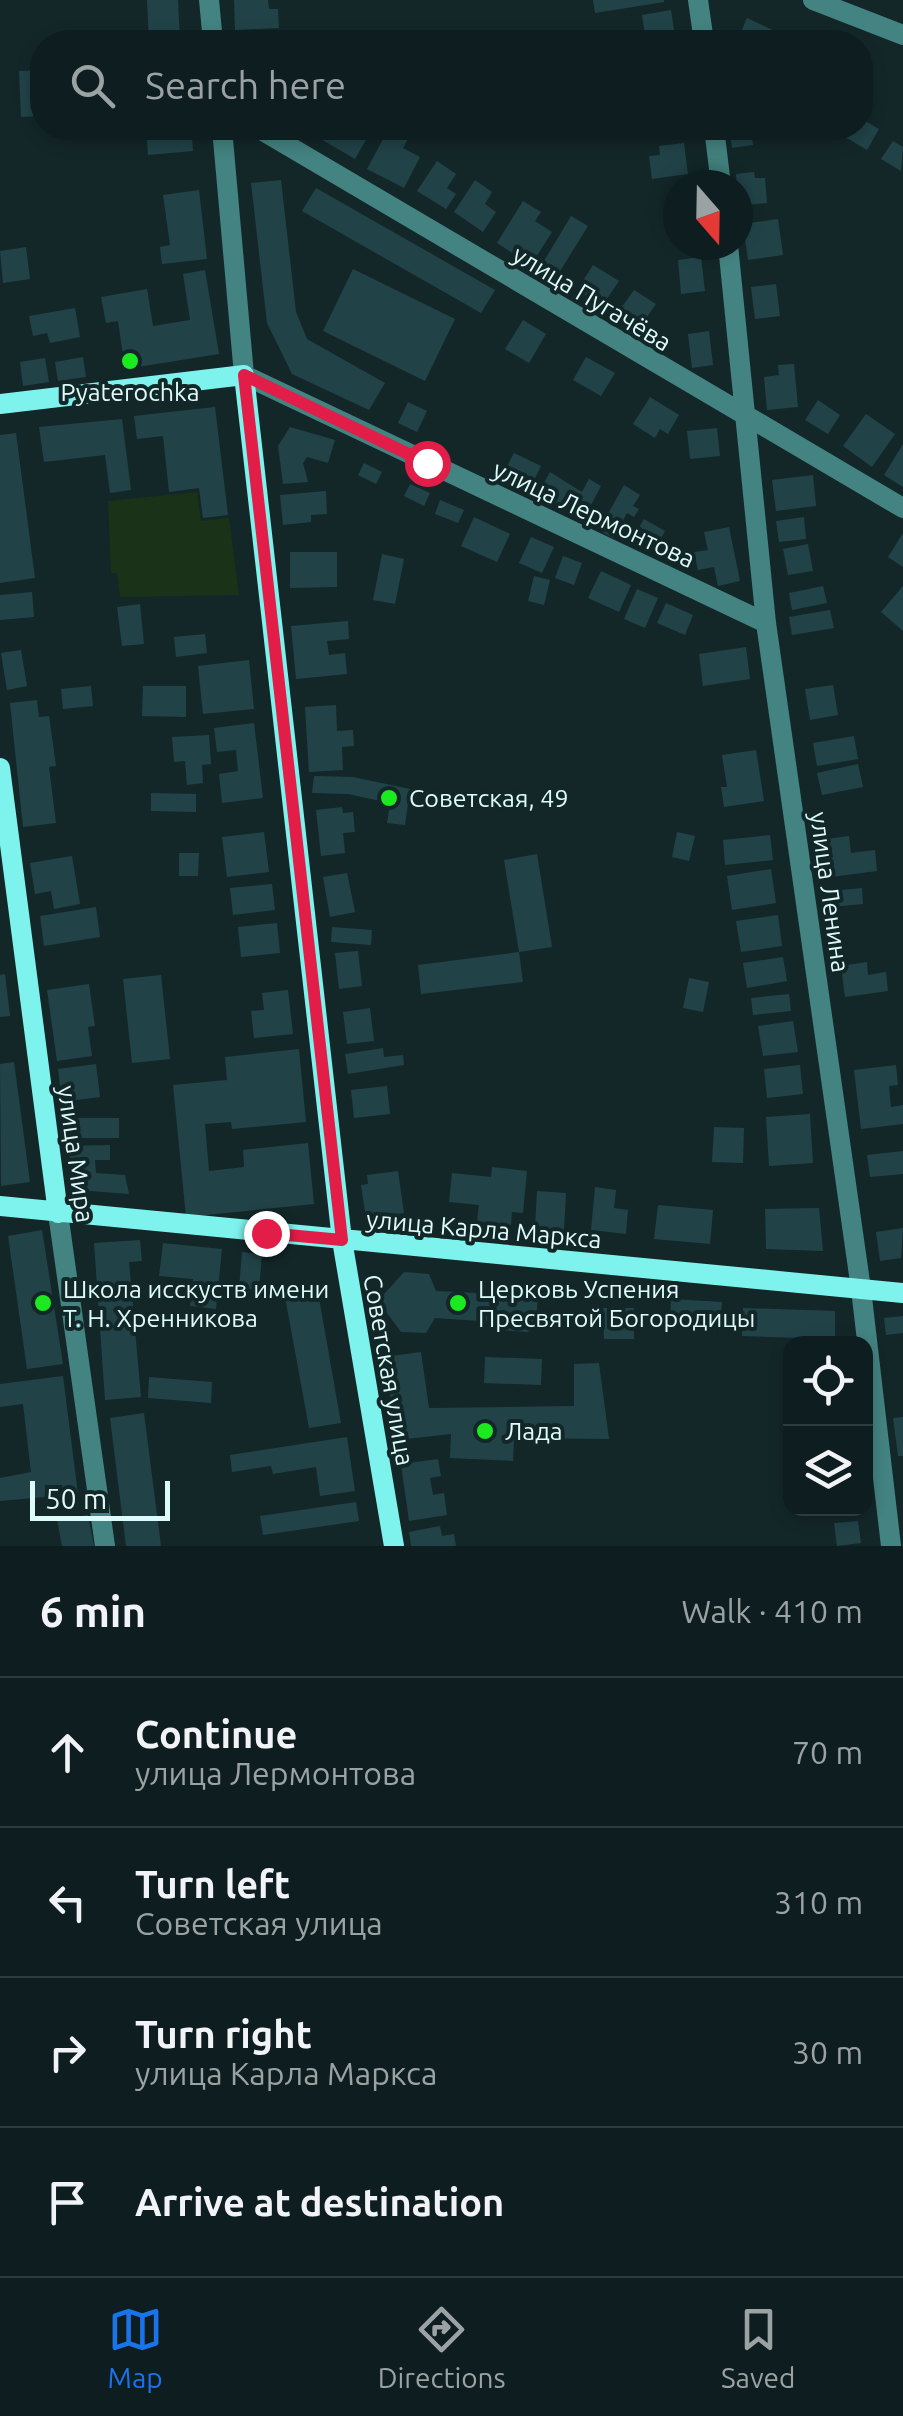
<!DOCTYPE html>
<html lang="en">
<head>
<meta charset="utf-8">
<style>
	:root { --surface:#0e1d1f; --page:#1c2a2c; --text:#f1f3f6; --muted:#9ba2a4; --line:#2e3b3d; --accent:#1a73e8 }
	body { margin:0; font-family:Ubuntu,sans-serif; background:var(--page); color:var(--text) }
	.controls { position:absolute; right:30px; bottom:30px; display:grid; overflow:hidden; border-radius:20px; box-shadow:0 5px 15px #0003 }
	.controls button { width:90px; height:90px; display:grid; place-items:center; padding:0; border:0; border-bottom:2px solid var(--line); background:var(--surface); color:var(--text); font:50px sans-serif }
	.compass { position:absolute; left:663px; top:170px; width:90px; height:90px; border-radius:50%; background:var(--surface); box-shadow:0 5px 15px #0003; rotate:160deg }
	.scale { position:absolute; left:30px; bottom:25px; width:140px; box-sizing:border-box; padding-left:10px; border:5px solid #defbfc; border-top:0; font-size:28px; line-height:35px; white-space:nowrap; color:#defbfc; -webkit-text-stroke:8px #132729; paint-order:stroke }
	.stop { position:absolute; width:30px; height:30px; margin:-22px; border:8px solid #e11d48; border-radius:50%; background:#fff }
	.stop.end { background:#e11d48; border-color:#fff; box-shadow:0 2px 10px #0008 }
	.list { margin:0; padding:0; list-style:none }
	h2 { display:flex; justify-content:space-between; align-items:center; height:130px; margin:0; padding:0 40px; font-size:42px }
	h2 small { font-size:32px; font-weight:400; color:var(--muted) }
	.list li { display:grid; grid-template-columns:65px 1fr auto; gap:30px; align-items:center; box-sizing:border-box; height:150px; padding:0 40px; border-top:2px solid var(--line) }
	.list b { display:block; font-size:38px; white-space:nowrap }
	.list p { margin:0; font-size:32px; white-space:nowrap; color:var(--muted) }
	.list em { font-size:32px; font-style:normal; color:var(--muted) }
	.icon { flex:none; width:55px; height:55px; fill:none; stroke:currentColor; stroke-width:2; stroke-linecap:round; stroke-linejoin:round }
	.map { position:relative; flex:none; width:903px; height:1546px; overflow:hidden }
	.search { position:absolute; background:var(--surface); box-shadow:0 5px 15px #0003; left:30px; right:30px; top:30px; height:110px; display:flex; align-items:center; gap:25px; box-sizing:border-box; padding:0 35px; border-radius:40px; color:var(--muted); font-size:38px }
	.sheet { height:730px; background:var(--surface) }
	nav { display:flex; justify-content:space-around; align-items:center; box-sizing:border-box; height:140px; border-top:2px solid var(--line); background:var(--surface); font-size:28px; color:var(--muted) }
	nav a { display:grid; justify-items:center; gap:5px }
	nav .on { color:var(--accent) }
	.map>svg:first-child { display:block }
</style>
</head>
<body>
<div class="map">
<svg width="903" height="1546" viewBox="0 0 903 1546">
	<rect width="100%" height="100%" fill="#132729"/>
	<path fill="#1a3217" d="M197,492L201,521L229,518L239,595L120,597L117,573H111L108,501Z"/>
	<path fill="#214348" d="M147,0H178L180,42H149Z
		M234,0H268L269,9H278L279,28L235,30Z
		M593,0H664V2L595,13Z
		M671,10L674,30L645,35L642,15Z
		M747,18L777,32L773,42L741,32Z
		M42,70V116L21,117L19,71Z
		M860,118L879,129L867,150L840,134L844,128H860Z
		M146,128H191L193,151L148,155Z
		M302,128H364L371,131L355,159Z
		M389,128H414L403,148L420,157L404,188L367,169Z
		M729,128H751L753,145L732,148Z
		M893,141L903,147L901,171L881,159Z
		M684,143L688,174L652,179L649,156L660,155L659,146Z
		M437,161L456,174L447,188L456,194L446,209L417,191Z
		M754,172L755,178H765L767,203L738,206L736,174Z
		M281,180L296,312L307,339L385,383L369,410L292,374L267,323L251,183Z
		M475,180L492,192L485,204L496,212L483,232L454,212Z
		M316,188L495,290L481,313L302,211Z
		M199,190L207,259L162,264L160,247L170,245L163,195Z
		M523,201L541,212L535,221L552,232L531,265L497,243Z
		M571,216L588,226L557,276L541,266Z
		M778,219L783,255L748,260L743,224Z
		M26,247L30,279L3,283L0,251Z
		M701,257L705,291L681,294L678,260Z
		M593,265L619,281L602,306L577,290Z
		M353,269L455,319L425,381L323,331Z
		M205,270L219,354L125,369L118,321L106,323L101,297L147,289L153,326L190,320L183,274Z
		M776,284L780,316L755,319L751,287Z
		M634,290L656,304L638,330L616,315Z
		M75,308L80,337L50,343L47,333L33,336L29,316Z
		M523,320L546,334L529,363L505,349Z
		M709,331L713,365L692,368L688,334Z
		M83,357L86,377L58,381L55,362Z
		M586,357L615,373L601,396L573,380Z
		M45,358L49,382L23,386L20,362Z
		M794,364L798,407L767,410L764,377L779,375L778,365Z
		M650,397L679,415L668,434L660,429L655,438L633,424Z
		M818,400L840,415L828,434L805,420Z
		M408,402L427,411L417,432L398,423Z
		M215,407L228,515L203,518L199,488L169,492L163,436L137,439L134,416Z
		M866,414L895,434L872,467L843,446Z
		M122,419L131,490L110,493L105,455L44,462L39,427Z
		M290,427L335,440L328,463L307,457L303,463L308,482L283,484L278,446Z
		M717,428L720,456L690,459L687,431Z
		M16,433L35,578L0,583V435Z
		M903,444V487L884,475Z
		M514,453L541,466L529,490L502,476Z
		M364,463L382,472L376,484L358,475Z
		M550,472L582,492L589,479L601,486L584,518L537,495Z
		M813,475L816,506L776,511L772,480Z
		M410,484L430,493L424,506L404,496Z
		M624,485L640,495L633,506L639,509L634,517L627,513L613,538L599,530Z
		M326,491L327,514L311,515V522L283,525L280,495Z
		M440,500L464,510L458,523L435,514Z
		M474,517L510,534L497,562L461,546Z
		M804,517L806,539L779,542L776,521Z
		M644,519L665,531L655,550L633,538Z
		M729,527L740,581L718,586L714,567L698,570L694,552L708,550L704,532Z
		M903,533V567L888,557Z
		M531,537L554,547L542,573L519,563Z
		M808,544L813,571L788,575L783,549Z
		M290,552H337V587L290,588Z
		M382,554L404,559L395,604L373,600Z
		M563,556L582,563L574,585L555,578Z
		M601,571L631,585L619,612L588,598Z
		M534,576L550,580L544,605L528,601Z
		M823,586L827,603L792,610L789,593Z
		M903,586V631L881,612Z
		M637,589L658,598L645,628L624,619Z
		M32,592L34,617L0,620V595Z
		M666,603L693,615L685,635L657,623Z
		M140,604L144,644L122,646L117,607Z
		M830,610L834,628L792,635L789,617Z
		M348,621L349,639L327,641L329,655L345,653L347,674L296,679L291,626Z
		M205,634L207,653L176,657L174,637Z
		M746,647L750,679L703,686L699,654Z
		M21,650L27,686L7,690L1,653Z
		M249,660L254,709L203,714L198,666Z
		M833,685L838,715L810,720L805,689Z
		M91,686L93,706L63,709L61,689Z
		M143,686H186V717L142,716Z
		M37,700L39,717L49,716L52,737L56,766L49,767L56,823L23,827L10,703Z
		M336,705L337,731L353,730L354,746L342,747L343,770L309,772L305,707Z
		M254,723L263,798L222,803L219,774L238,771L236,750L217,752L214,728Z
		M209,735L211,764L202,765L203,783L187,785L185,761L174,762L172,737Z
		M854,736L858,759L817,766L813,743Z
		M756,750L764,801L724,807L721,787H727L722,755Z
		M858,764L863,787L822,795L817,773Z
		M314,776L353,777L410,789L405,825L387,823L390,803L348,794L312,793Z
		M151,793L196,794V812L151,811Z
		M342,807L343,813L353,812L355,832L343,833L345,853L321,856L316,810Z
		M264,832L269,872L227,877L222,837Z
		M677,832L695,836L689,861L672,857Z
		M770,835L773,860L725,865L723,840Z
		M849,836L851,853L875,850L877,871L831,877L827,839Z
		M179,853H199L198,876H179Z
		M537,854L552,947L519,952L504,860Z
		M72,856L80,904L54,909L51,891L35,894L30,863Z
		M771,869L776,903L732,910L727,876Z
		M347,873L355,912L330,917L323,877Z
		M272,884L275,910L233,915L230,888Z
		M862,888L863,904L832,907L831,891Z
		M96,907L100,937L44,946L40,916Z
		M778,915L782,946L741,952L736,921Z
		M277,923L280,953L241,957L238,927Z
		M332,927L372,930L371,945L331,942Z
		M358,951L362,986L339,989L335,953Z
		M519,952L523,982L421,994L418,965Z
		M783,957L787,981L747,988L743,963Z
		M867,962L868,975L886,972L888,991L845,997L841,966Z
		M5,974L10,1016L0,1017V975Z
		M161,975L170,1059L132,1063L123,979Z
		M689,978L709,982L703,1012L683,1008Z
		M89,984L95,1026L88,1027L92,1056L57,1061L47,990Z
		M288,990L293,1034L254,1038L251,1011L264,1010L262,993Z
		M789,994L791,1011L753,1015L751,998Z
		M370,1008L374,1041L347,1044L343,1012Z
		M793,1021L798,1052L763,1056L758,1026Z
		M383,1048L384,1057L403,1055L404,1065L348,1074L345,1054Z
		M299,1049L306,1122L232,1129L231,1122L205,1124L209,1171L244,1167L243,1150L308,1143L314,1204L186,1217L173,1085L227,1080L225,1057Z
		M14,1062L30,1182L1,1186L0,1064Z
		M96,1064L100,1097L62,1102L58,1069Z
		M800,1065L803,1094L767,1098L764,1069Z
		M896,1065L898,1085L889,1086L891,1107L903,1105V1124L861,1129L854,1070Z
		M387,1086L390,1114L354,1118L351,1090Z
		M810,1114L813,1163L769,1166L766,1117Z
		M68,1118H119V1138H68Z
		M714,1127L744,1128L743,1163L712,1162Z
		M110,1145V1160H95L96,1173L125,1175L129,1194L77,1190L67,1146Z
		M903,1151V1174L870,1177L867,1155Z
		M492,1167L527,1171L523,1213L512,1212L511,1225L477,1221L479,1205L449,1202L452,1173L491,1177Z
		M398,1171L404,1213L366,1218L361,1185L368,1184L367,1175Z
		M595,1187L616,1190L614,1208L628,1210L626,1234L591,1230Z
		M537,1191L566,1193L564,1230L535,1228Z
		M658,1205L713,1210L710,1244L654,1239Z
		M819,1208L823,1251L766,1249L765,1209Z
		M903,1228L901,1258L880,1261L876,1232Z
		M42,1230L63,1364L27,1369L8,1236Z
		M140,1240L142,1261L129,1262L141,1397L105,1400L94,1243Z
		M163,1243L222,1249L216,1309L190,1306L193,1279L159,1276Z
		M242,1252L262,1254L259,1290L239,1288Z
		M404,1272L429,1274L436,1291L498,1294L501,1287L532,1290L538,1297L535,1327L528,1332L498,1330L495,1322L435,1318L426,1333L401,1332L378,1301Z
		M316,1281L341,1423L309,1428L283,1286Z
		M671,1299L722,1302L720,1330L670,1327Z
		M603,1308H634V1339H604Z
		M743,1308L835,1311V1339L742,1336Z
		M903,1316V1333L886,1335L884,1318Z
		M421,1352L429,1408L574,1406V1364L599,1363L609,1439L514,1438L513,1461L450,1458L451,1434L397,1440L384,1357Z
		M485,1357L542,1359L541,1385L484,1383Z
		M63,1376L78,1494L0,1501V1478L31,1472L23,1404L0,1407V1384Z
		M149,1377L212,1382L211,1403L148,1398Z
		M144,1413L161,1546H126L110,1418Z
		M903,1417V1456H898L893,1418Z
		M347,1437L355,1491L320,1496L316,1467L273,1474L271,1466L232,1472L230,1455Z
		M438,1459L441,1476L430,1478L433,1495L444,1493L447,1515L409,1521L401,1464Z
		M356,1502L359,1521L263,1535L260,1516Z
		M88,1515L94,1546H62L57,1520Z
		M858,1521L861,1543L837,1546L834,1523Z
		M440,1526L442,1536L454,1534L456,1546H411L409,1532Z"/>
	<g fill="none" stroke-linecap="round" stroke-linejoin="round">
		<path stroke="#438381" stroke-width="20" d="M209,0L213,42
			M698,0L704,42
			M813,0L903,35
			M222,128L244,375L766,623
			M258,128L903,508
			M714,128L721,185
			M728,245L766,623L861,1289L891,1546
			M58,1213L105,1546"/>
		<path stroke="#7ef3ed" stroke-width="20" d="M0,404L244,375L342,1240L394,1546
			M0,768L58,1213
			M0,1206L903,1293"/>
	</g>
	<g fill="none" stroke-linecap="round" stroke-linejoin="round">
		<path stroke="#e11d48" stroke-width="12" d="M266,1233L342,1240L244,375L427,463"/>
	</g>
	<g fill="#1cea21" stroke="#132729" stroke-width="4">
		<circle cx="130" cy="361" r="10"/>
		<circle cx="389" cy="798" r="10"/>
		<circle cx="43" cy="1303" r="10"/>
		<circle cx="458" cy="1303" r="10"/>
		<circle cx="485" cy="1431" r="10"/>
	</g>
	<g text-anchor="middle" stroke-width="8" stroke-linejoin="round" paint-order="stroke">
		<g font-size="25" fill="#defbfc" stroke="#132729">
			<text transform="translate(592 298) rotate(31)" y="9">улица Пугачёва</text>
			<text transform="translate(594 514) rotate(25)" y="9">улица Лермонтова</text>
			<text transform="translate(830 892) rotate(82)" y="9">улица Ленина</text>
			<text transform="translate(76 1154) rotate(82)" y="9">улица Мира</text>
			<text transform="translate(484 1229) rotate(5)" y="9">улица Карла Маркса</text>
			<text transform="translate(389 1370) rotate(80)" y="9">Советская улица</text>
		</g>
		<g font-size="25" fill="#defbfc" stroke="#132729" text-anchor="start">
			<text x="130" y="401" text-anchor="middle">Pyaterochka</text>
			<text x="409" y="807">Советская, 49</text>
			<text x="63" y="1298">Школа исскуств имени<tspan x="63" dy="29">Т. Н. Хренникова</tspan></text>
			<text x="478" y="1298">Церковь Успения<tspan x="478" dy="29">Пресвятой Богородицы</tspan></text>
			<text x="505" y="1440">Лада</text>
		</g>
	</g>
</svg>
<div class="controls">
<button><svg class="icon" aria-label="locate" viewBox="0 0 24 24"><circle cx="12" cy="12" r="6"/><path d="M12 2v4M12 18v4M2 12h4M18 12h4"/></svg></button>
<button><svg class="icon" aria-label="layers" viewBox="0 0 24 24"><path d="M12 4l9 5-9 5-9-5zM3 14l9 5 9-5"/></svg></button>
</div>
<svg class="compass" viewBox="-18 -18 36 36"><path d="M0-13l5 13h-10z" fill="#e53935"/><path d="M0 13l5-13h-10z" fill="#9ba2a4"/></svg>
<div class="scale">50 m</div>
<div class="stop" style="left:427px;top:463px"></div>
<div class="stop end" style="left:266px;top:1233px"></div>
<div class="search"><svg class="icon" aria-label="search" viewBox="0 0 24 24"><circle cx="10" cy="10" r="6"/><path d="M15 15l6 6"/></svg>Search here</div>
</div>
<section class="sheet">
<h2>6 min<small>Walk · 410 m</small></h2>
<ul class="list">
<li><svg class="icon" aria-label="ahead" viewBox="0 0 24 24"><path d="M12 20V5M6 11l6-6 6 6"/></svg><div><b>Continue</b><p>улица Лермонтова</p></div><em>70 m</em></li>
<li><svg class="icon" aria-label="left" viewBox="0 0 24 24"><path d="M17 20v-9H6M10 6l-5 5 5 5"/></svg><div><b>Turn left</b><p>Советская улица</p></div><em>310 m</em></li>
<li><svg class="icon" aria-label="right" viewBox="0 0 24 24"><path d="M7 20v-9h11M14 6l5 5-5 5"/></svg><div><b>Turn right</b><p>улица Карла Маркса</p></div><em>30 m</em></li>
<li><svg class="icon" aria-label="arrive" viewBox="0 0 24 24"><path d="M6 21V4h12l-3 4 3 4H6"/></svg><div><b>Arrive at destination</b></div></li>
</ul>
</section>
<nav>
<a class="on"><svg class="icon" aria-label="map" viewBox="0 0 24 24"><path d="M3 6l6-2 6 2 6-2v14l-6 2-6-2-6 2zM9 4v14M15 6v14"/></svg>Map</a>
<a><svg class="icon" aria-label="directions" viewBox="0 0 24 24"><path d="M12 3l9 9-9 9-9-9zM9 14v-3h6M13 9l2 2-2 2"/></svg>Directions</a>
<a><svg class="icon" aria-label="saved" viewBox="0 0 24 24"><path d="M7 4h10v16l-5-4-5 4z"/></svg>Saved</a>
</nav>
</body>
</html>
